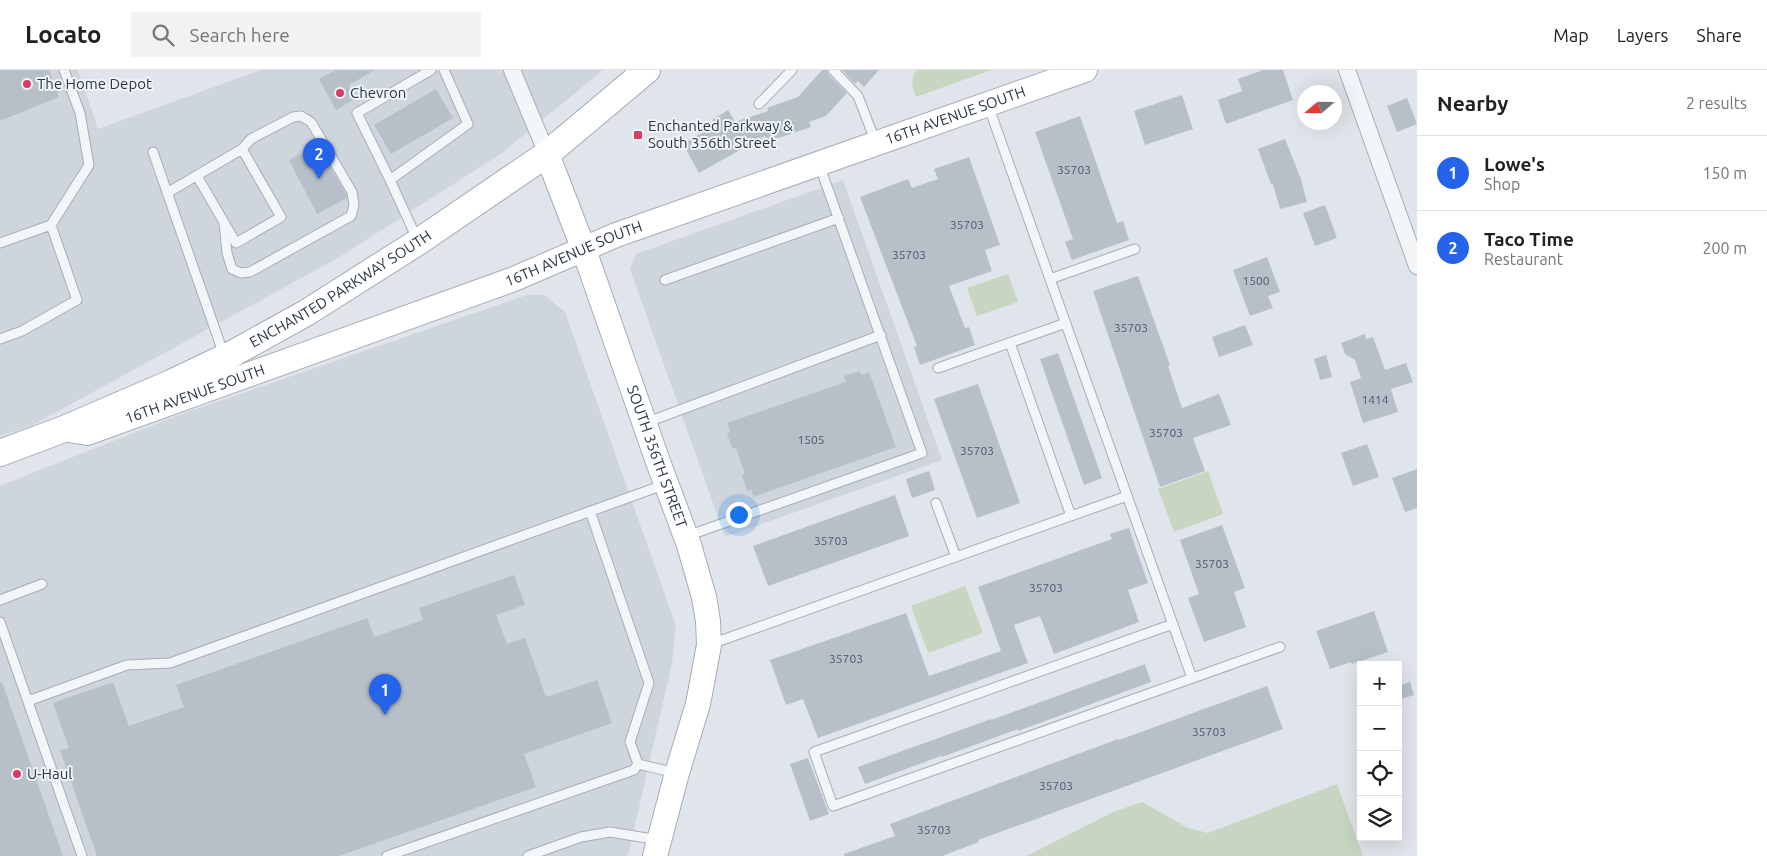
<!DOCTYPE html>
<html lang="en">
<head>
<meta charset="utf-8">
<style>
	:root { --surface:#fff; --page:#f2f2f2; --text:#202124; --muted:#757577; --line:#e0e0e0; --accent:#2563eb }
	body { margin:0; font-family:Ubuntu,sans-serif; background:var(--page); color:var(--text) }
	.controls { position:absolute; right:15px; bottom:15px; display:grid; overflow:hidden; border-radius:0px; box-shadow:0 5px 20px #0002 }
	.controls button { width:45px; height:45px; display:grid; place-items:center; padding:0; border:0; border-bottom:1px solid var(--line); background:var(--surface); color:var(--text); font:25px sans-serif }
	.compass { position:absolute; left:1297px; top:15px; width:45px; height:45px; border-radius:50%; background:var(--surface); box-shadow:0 5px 20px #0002; rotate:250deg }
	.you { position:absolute; left:738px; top:444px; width:18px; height:18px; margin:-12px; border:4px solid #fff; border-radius:50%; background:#1a73e8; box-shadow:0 0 0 8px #1a73e833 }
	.badge { display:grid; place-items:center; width:32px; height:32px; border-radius:50%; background:var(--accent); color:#fff; font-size:16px; font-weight:700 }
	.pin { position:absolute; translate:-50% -41px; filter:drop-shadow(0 1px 2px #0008) }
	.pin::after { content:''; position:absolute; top:26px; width:18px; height:15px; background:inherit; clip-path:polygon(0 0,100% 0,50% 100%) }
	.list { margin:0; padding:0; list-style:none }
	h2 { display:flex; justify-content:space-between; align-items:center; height:65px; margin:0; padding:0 20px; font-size:21px }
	h2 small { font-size:16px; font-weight:400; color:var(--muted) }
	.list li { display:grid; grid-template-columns:32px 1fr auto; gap:15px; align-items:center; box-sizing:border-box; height:75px; padding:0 20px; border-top:1px solid var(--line) }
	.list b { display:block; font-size:19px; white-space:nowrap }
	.list p { margin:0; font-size:16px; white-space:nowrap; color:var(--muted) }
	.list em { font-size:16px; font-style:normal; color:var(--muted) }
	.icon { flex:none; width:28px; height:28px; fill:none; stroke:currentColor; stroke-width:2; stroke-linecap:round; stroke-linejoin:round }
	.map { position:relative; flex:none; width:1417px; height:786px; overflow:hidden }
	header { display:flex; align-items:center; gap:30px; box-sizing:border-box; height:70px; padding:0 25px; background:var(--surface); border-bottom:1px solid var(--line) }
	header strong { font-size:24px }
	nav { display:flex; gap:28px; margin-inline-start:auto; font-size:18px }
	.search { width:350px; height:45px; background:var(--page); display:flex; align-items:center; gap:12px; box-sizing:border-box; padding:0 18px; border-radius:0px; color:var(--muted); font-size:19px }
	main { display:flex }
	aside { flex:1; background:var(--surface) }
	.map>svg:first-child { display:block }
</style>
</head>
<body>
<header>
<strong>Locato</strong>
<div class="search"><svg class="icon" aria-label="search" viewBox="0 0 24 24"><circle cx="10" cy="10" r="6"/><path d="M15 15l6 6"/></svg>Search here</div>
<nav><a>Map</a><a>Layers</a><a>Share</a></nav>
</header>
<main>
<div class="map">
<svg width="1417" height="786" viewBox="0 0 1417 786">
	<rect width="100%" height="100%" fill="#e0e5eb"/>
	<path fill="#ced5dd" d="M0,0H78L98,59L261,0H603L502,83L338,188L31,356L0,366Z
		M843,110L942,390L725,467L630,199L636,184Z
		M527,225H544L565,242L676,556L672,593L628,786H0V416L176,346Z"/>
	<path fill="#c8d5c0" d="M917,0H991L916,27C912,16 910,9 917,0Z
		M1008,204L1018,232L977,246L967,218Z
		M1208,401L1223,444L1174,462L1158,419Z
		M965,516L983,563L928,583L911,536Z
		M1337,714L1363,786H1027L1113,742L1142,732L1188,758L1208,763Z"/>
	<path fill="#b7bfc9" d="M0,0H49L59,27L0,51Z
		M336,0H375L349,15L356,28L336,40L319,9Z
		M822,0H827L828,4L847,23L826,46L809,52L811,57L767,72L765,66L699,103L683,74L715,55L712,50L728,40L735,52L768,41L767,38L798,27Z
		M842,0H879L864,17L858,11L855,14Z
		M1263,0H1283L1293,30L1226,54L1218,30L1242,21L1238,9Z
		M436,19L453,48L391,84L374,55Z
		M1182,25L1193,59L1145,75L1134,41Z
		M1407,28L1417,54L1397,62L1387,36Z
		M1080,46L1117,153L1123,151L1129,170L1072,190L1065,172L1073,169L1035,62Z
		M1285,69L1301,109L1307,132L1280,139L1273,114H1271L1258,79Z
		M317,75L346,124L347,128L317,144L289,90Z
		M969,87L1000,175L985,180L992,201L949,216L965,258L969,257L975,275L920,295L914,277L917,276L860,127L908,109L912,118L938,109L934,99Z
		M1325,135L1337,168L1315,176L1303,143Z
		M1267,187L1280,222L1268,226L1273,238L1250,246L1233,200Z
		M1138,206L1170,295L1168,296L1182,338L1219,324L1231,355L1193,368L1205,401L1160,417L1093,221Z
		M1245,255L1253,275L1219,287L1212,267Z
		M1365,264L1366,269L1373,267L1385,300L1406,293L1413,312L1391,319L1398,342L1363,353L1350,312L1361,308L1355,290L1345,284L1341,273Z
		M1058,283L1102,408L1084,415L1040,289Z
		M1326,285L1332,307L1320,310L1314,289Z
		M860,301L861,305L869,302L896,377L753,427L751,419L747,421L742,405L745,404L736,378H732L727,363L730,362L727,353L846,312L844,306Z
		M978,314L1020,433L977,448L934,329Z
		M1367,374L1379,407L1353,416L1341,383Z
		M1417,399V438L1405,442L1392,408Z
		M929,401L935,420L912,428L906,409Z
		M895,425L909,466L768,516L753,476Z
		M1222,455L1245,518L1234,522L1246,557L1204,572L1188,528L1199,524L1180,470Z
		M1129,458L1148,513L1128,520L1139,552L1054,584L1040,546L1014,555L1028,593L818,668L803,629L786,635L770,590L906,543L929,606L1001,581L978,517L1112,469L1110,464Z
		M514,505L525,535L496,545L507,574L525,568L546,627L597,610L612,653L524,684L536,717L339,786H97L60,680L69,678L53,633L113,612L129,656L184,637L176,615L367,548L374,567L423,550L419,538Z
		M1374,541L1388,582L1352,594L1351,592L1330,599L1316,561Z
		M1145,594L1151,612L1018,661V659L942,687L941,686L865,714L858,697L991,649V650Z
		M0,612H2L63,786H0Z
		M1410,612L1414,625L1398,630V616Z
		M1267,616L1283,659L978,770L979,772L942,786H844V784L895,766L890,754L1118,669L1119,670Z
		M808,688L829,744L810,751L790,694Z"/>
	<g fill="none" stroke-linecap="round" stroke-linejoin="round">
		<g stroke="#a5adb6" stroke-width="11">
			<path id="lane" d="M431,0L357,43L390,110L468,54L444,0
				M833,0L858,26L876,73
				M759,34L792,0
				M988,35L1192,608
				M153,82L224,285
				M390,110L417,169
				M167,123L242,79L281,147L236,173L197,106
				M224,153L227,183L232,199L241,203L250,202L351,146L354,135L352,122L311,52L301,46L293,47L251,69L242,79
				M51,155L89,95L80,43L64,0
				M0,173L51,155L77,230L22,261L0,269
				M1050,209L1135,179
				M665,210L839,148
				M1010,273L1071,446
				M938,298L1066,253
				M645,353L881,265
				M936,433L956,487
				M590,441L649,613L630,672L638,694L676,703
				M687,466L922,383L819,94
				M0,530L42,514
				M0,552L82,786
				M1173,554L814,682L833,736L1280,577
				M711,574L1127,426
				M28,631L127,595L170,593L666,414
				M387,786L634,700L638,694
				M528,786L581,767L610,762L659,770"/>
		</g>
		<g stroke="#a5adb6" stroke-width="18">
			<path id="street" d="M512,0L547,84
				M1347,0L1417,196"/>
		</g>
		<g stroke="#a5adb6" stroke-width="26">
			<g id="secondary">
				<path id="s1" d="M547,84L584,180L657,389L689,475L704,527L708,551L709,575L698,634L677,703L655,786"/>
				<path id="s2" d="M64,359L87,363L514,209L616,165L1085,0"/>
			</g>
		</g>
		<g stroke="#9eabb7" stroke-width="28">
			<g id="primary">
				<path id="s3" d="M0,383L64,359L171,313L232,284L306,243L418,172L547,84L647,0"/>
			</g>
		</g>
		<use href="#lane" stroke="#f3f6f8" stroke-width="9"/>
		<use href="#street" stroke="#f3f6f8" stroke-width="16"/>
		<use href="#secondary" stroke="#fff" stroke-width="24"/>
		<use href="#primary" stroke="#fff" stroke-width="26"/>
	</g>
	<g fill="#db3a64" stroke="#f0f4f8" stroke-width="2">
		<circle cx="27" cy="14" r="5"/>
		<circle cx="340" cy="23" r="5"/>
		<rect x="633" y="60" width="10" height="10" rx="2.5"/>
		<circle cx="17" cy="704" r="5"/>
	</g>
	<g text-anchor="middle" stroke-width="4" stroke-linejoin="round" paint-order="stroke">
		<g font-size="12" fill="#4b5865">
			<text x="1074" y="104">35703</text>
			<text x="967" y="159">35703</text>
			<text x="909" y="189">35703</text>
			<text x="1256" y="215">1500</text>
			<text x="1131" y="262">35703</text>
			<text x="1375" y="334">1414</text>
			<text x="1166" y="367">35703</text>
			<text x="811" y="374">1505</text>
			<text x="977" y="385">35703</text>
			<text x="831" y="475">35703</text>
			<text x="1212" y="498">35703</text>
			<text x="1046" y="522">35703</text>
			<text x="846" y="593">35703</text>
			<text x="1209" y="666">35703</text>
			<text x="1056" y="720">35703</text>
			<text x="934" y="764">35703</text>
		</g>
		<g font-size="15" fill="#273544" stroke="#f0f4f8" text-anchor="start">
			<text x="37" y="19">The Home Depot</text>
			<text x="350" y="28">Chevron</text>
			<text x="648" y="61">Enchanted Parkway &amp;<tspan x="648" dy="17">South 356th Street</tspan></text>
			<text x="27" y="709">U-Haul</text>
		</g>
		<g font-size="15" fill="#273544" stroke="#f0f4f8">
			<text dy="5" stroke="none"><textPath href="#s2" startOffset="948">16TH AVENUE SOUTH</textPath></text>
			<text dy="5" stroke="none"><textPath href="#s2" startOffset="542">16TH AVENUE SOUTH</textPath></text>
			<text dy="5" stroke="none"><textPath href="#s3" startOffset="379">ENCHANTED PARKWAY SOUTH</textPath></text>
			<text dy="5" stroke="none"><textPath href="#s2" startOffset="138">16TH AVENUE SOUTH</textPath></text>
			<text dy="5" stroke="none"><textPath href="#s1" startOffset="322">SOUTH 356TH STREET</textPath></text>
		</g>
	</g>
</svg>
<div class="controls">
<button>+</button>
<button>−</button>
<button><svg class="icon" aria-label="locate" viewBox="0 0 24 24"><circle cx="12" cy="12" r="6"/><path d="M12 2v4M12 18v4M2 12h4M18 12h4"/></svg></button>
<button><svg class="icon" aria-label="layers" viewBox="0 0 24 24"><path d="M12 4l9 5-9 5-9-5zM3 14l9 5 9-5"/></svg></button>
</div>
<svg class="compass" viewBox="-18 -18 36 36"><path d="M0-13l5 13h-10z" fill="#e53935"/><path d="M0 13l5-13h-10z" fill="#757577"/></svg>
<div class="you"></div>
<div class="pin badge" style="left:385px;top:645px">1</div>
<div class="pin badge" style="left:319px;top:109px">2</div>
</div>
<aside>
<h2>Nearby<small>2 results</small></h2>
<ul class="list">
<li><span class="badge">1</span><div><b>Lowe's</b><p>Shop</p></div><em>150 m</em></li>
<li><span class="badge">2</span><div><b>Taco Time</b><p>Restaurant</p></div><em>200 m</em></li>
</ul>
</aside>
</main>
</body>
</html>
